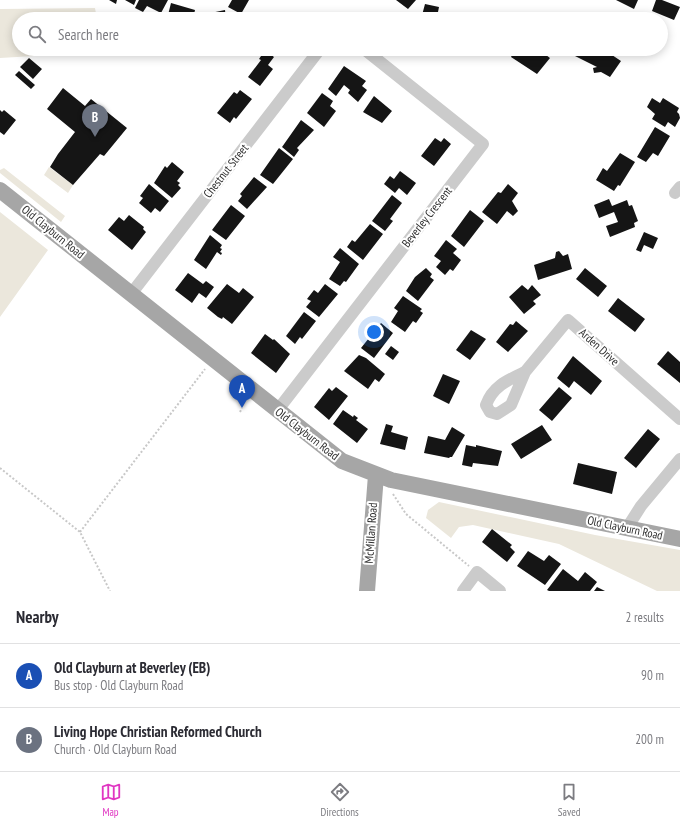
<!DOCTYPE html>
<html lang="en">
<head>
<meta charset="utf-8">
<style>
	:root { --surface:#fff; --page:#f2f2f3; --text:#2b2b33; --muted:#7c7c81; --line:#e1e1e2; --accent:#e036c2 }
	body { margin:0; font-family:"PT Sans Narrow",sans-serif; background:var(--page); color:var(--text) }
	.you { position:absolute; left:374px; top:332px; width:14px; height:14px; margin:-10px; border:3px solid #fff; border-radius:50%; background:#1a73e8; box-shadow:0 0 0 6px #1a73e833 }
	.badge { display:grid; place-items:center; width:26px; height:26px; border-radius:50%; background:var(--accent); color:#fff; font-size:13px; font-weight:700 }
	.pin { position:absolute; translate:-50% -33px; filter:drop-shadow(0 1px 2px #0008) }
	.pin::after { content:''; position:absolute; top:21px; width:14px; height:12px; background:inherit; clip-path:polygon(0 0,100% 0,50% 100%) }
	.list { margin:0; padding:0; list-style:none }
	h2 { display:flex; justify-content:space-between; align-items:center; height:52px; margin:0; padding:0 16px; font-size:17px }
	h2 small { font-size:13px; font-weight:400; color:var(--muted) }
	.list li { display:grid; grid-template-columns:26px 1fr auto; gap:12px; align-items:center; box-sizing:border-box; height:64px; padding:0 16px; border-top:1px solid var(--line) }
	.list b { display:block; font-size:15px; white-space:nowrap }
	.list p { margin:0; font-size:13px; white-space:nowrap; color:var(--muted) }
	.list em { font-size:13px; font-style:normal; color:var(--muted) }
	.icon { flex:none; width:22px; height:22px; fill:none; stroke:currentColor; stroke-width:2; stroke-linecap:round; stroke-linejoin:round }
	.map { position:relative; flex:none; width:680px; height:591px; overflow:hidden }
	.search { position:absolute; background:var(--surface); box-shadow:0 2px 10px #0003; left:12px; right:12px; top:12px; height:44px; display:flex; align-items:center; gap:10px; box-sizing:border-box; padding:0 14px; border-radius:22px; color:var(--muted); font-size:15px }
	.sheet { height:180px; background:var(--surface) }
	nav { display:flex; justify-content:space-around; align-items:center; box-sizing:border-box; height:56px; border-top:1px solid var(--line); background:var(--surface); font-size:11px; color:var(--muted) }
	nav a { display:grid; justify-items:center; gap:2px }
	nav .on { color:var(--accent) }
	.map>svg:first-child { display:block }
</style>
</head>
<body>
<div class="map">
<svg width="680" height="591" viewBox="0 0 680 591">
	<rect width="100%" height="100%" fill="#fff"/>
	<path fill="#ebe7dc" d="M95,8L97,19H19V49H44L34,56L0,58V9Z
		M49,167L73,185L68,193L44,175Z
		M4,168L65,216L61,222L0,173V170Z
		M0,212L48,250L0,317Z
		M439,502L595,535L680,550V591H657L559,544L473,525L459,527L451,538L426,518L428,510Z"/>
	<path fill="#151515" d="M109,0H117L116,4Z
		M125,0H136L134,5Z
		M139,0H168L161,13L147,6L143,12L135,8Z
		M232,0H249L241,14L228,7Z
		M396,0H416L408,9Z
		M616,0H638L634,9Z
		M656,0H662L680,7L674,20L652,11Z
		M171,3L195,10L193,19H167Z
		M425,4L439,7L437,17L442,19H421Z
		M225,10L226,19H201V15Z
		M453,15L455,19H446Z
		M275,49H283L280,53Z
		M508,49H538L550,58L537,74L511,57L512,55L507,51Z
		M574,49H610L614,52L612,55L621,61L610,77L601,72L594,73L593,68L597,67L571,54Z
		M265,50L274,57L268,65L273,69L260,86L248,77L261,60L259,59Z
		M29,58L42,69L33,79L20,67Z
		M344,66L366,81L362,86L367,90L358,102L348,93L350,90L344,85L336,96L328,89Z
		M19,71L35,85L31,89L15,75Z
		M63,88L85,106L91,99L127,128L104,156L100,154L73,185L50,167L58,154L75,132L47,109Z
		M240,90L252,99L236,119L234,117L230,123L217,113L234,92L237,94Z
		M322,93L333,101L330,106L336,111L324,127L307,113Z
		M374,96L392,111L382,123L363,112Z
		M652,98L660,103L663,98L679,108L677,112L679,114L680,118L675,127L668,122L665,127L652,119L655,114L647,107Z
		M0,110L2,112L4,110L16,120L4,135L0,132Z
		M301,120L314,130L297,148L299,150L294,157L282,147Z
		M655,127L670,136L658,156L653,153L646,162L637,157Z
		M435,138L441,142L444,138L451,144L434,166L421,156Z
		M279,148L293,159L273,184L260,175Z
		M620,153L635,162L620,186L618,185L614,191L596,180L603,168L607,171Z
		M172,162L184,172L177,181L180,183L178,185L181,188L172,198L154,183L165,166L167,168Z
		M400,171L416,183L407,195L399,188L395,193L384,184L390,176L394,179Z
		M254,177L267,187L247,209L238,201L242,196L240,194Z
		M149,184L169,201L160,212L155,208L151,213L139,203L143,198L140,196Z
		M508,184L518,193L512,201L518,211L513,216L507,211L497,224L482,212L498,192L501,193Z
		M392,195L402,203L390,219L393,221L385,231L372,221Z
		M609,199L612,206L627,200L629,206L632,205L638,221L634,223L635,227L610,237L606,226L618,222L614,212L599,218L594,205Z
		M231,205L245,216L226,240L212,230Z
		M470,210L484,221L464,247L451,236Z
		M129,215L144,227L143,229L146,232L132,250L108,230L119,217L124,221Z
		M370,224L383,234L363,260L347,247L352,240L355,242Z
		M644,232L658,238L653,249L644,245L641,252L636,250Z
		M210,235L222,245L220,248L222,249L220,252L222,253L221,255L217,252L206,269L194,260Z
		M446,240L457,249L453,253L461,260L453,271L450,269L445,275L436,267L441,261L434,256Z
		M340,248L359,264L346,282L344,281L340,286L329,279L340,262L333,257Z
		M559,251L563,256L568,254L572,269L538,280L534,265L555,258L556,252Z
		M426,268L432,274L430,277L434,280L418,301L406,291L415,277Z
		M585,268L607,286L598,297L576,279Z
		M188,273L203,284L206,281L214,287L206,298L199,293L192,303L175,290Z
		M227,284L239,293L243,288L254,297L232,324L223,317L222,319L218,317L207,308Z
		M325,284L338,294L319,317L306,307L311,301L307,299L314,290L318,293Z
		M522,285L528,290L532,285L541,295L533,301L536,304L524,314L509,297Z
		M403,296L422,309L420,311L423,313L416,323L413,321L405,332L391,322L398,311L394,308Z
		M618,298L645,319L635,332L608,311Z
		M304,312L316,321L302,339L300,337L295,344L286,336Z
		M516,321L528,331L508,352L496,342L510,324L513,325Z
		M381,323L393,333L374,358L361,348Z
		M471,330L486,339L470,360L456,350Z
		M265,334L273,340L274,339L290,354L276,373L251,353Z
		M391,346L399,352L393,360L385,354Z
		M668,351L680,362V383L657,364Z
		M359,355L366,358L385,374L379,382L375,379L368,389L344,371Z
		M573,356L602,381L591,395L574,381L569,388L557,378Z
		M443,374L460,381L449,404L433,396Z
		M336,387L348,396L329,420L314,407L329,388L332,391Z
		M559,387L572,398L552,421L539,410Z
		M343,410L353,417L354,415L358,418L356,420L368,429L357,443L333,424Z
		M386,424L393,426L391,432L408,437L405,450L380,444Z
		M542,425L552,440L521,459L511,444Z
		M452,427L465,435L452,457H450L449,458L424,453L428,436L445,440Z
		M648,429L660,439L636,468L624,458Z
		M466,445L476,447V445L502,451L498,466L473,463L472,467L462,465Z
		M578,463L617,472L612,494L573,484Z
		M492,529L512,545L510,547L515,552L507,562L482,542Z
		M528,551L544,561L549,555L561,564L545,585L517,566Z
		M563,569L578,581L585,572L597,582L590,591H549L547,590Z
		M597,587L605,591H594Z"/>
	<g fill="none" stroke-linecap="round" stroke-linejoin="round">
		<path stroke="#c8c8c8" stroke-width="2" stroke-dasharray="2 2" stroke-linecap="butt" d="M240,412L242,408
			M0,468L80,532L110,591
			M393,494L406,514L469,566
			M80,532L205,369"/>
		<path stroke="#cbcbcb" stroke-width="12" d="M675,193L680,187
			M131,294L320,49
			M525,372C508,380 493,386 486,405L490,412L497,414L511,405L525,372L568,320L680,419
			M277,411L483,144L364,49
			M627,528L641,506L680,459
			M463,591L477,572L500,591"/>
		<path stroke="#a6a6a6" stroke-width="16" d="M0,190L342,461L391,480L680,539
			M367,591L376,475"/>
	</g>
	<g text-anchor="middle" stroke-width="4" stroke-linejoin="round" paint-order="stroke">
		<g font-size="12" fill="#2e2e2e" stroke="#fff">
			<text transform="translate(226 171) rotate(-52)" y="4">Chestnut Street</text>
			<text transform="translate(427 217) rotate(-52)" y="4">Beverley Crescent</text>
			<text transform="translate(53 232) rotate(39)" y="4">Old Clayburn Road</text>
			<text transform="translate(599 347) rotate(42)" y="4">Arden Drive</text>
			<text transform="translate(307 434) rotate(38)" y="4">Old Clayburn Road</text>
			<text transform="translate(625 528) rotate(12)" y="4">Old Clayburn Road</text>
			<text transform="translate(371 533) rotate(-86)" y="4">McMillan Road</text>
		</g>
	</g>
</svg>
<div class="you"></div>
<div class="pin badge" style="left:242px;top:408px;background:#1a4fb4">A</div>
<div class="pin badge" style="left:95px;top:137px;background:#6b7280">B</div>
<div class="search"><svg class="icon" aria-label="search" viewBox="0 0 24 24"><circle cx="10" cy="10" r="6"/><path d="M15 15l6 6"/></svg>Search here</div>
</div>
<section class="sheet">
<h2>Nearby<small>2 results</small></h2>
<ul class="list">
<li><span class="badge" style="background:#1a4fb4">A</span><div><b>Old Clayburn at Beverley (EB)</b><p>Bus stop · Old Clayburn Road</p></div><em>90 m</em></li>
<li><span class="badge" style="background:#6b7280">B</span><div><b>Living Hope Christian Reformed Church</b><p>Church · Old Clayburn Road</p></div><em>200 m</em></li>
</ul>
</section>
<nav>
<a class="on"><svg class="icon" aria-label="map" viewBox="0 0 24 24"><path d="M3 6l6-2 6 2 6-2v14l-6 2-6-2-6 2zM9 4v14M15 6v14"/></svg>Map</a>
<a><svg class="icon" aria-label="directions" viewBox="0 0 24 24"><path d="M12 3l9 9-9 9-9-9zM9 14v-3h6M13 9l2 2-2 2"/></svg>Directions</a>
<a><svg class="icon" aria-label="saved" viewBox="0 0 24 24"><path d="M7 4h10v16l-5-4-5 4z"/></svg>Saved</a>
</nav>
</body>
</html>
